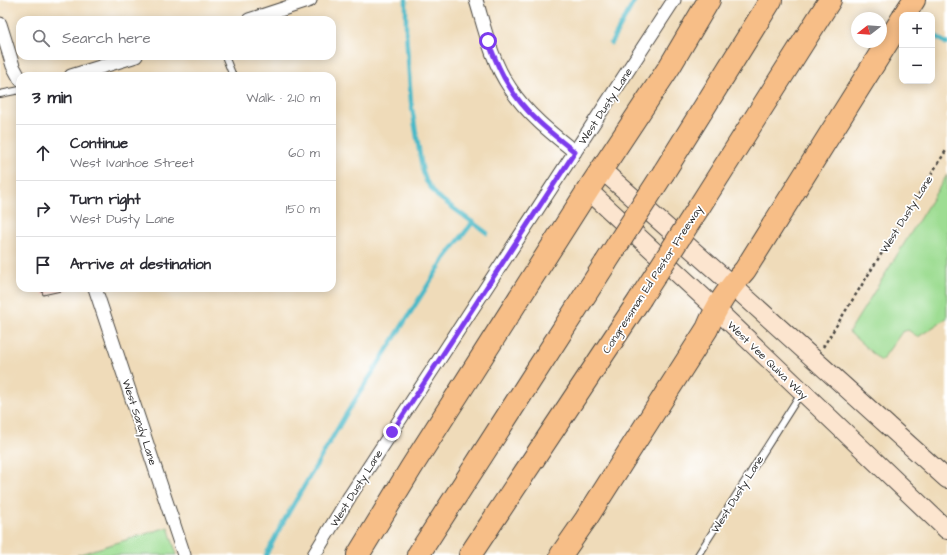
<!DOCTYPE html>
<html lang="en">
<head>
<meta charset="utf-8">
<style>
	:root { --surface:#fff; --page:#f7f7f7; --text:#2b2b33; --muted:#7c7c81; --line:#e1e1e2 }
	body { margin:0; font-family:"Architects Daughter",sans-serif; background:var(--page); color:var(--text) }
	.controls { position:absolute; right:12px; top:12px; display:grid; overflow:hidden; border-radius:8px; box-shadow:0 2px 10px #0003 }
	.controls button { width:36px; height:36px; display:grid; place-items:center; padding:0; border:0; border-bottom:1px solid var(--line); background:var(--surface); color:var(--text); font:20px sans-serif }
	.compass { position:absolute; left:851px; top:12px; width:36px; height:36px; border-radius:50%; background:var(--surface); box-shadow:0 2px 10px #0003; rotate:253deg }
	.stop { position:absolute; width:12px; height:12px; margin:-9px; border:3px solid #7c3aed; border-radius:50%; background:#fff }
	.stop.end { background:#7c3aed; border-color:#fff; box-shadow:0 1px 4px #0008 }
	.list { margin:0; padding:0; list-style:none }
	h2 { display:flex; justify-content:space-between; align-items:center; height:52px; margin:0; padding:0 16px; font-size:17px }
	h2 small { font-size:13px; font-weight:400; color:var(--muted) }
	.list li { display:grid; grid-template-columns:26px 1fr auto; gap:12px; align-items:center; box-sizing:border-box; height:56px; padding:0 16px; border-top:1px solid var(--line) }
	.list b { display:block; font-size:15px; white-space:nowrap }
	.list p { margin:0; font-size:13px; white-space:nowrap; color:var(--muted) }
	.list em { font-size:13px; font-style:normal; color:var(--muted) }
	.icon { flex:none; width:22px; height:22px; fill:none; stroke:currentColor; stroke-width:2; stroke-linecap:round; stroke-linejoin:round }
	.map { position:relative; flex:none; width:947px; height:555px; overflow:hidden }
	.search { position:absolute; background:var(--surface); box-shadow:0 2px 10px #0003; left:16px; top:16px; width:320px; height:44px; display:flex; align-items:center; gap:10px; box-sizing:border-box; padding:0 14px; border-radius:12px; color:var(--muted); font-size:15px }
	.panel { position:absolute; background:var(--surface); box-shadow:0 2px 10px #0003; left:16px; top:72px; width:320px; height:220px; border-radius:12px }
	.map>svg:first-child { display:block }
</style>
</head>
<body>
<div class="map">
<svg width="947" height="555" viewBox="0 0 947 555">
	<rect width="100%" height="100%" fill="#fff"/>
	<filter id="ink" filterUnits="userSpaceOnUse"><feTurbulence type="fractalNoise" baseFrequency=".025" numOctaves="2"/><feDisplacementMap in="SourceGraphic" scale="8" xChannelSelector="R" yChannelSelector="G"/><feConvolveMatrix kernelMatrix="1 2 1 2 8 2 1 2 1" color-interpolation-filters="sRGB"/></filter>
	<filter id="wash" filterUnits="userSpaceOnUse"><feTurbulence type="fractalNoise" baseFrequency=".012" numOctaves="4" result="noise"/><feDisplacementMap in="SourceGraphic" scale="16" xChannelSelector="R" yChannelSelector="G"/><feGaussianBlur stdDeviation="0.9" result="paint"/><feColorMatrix in="noise" values="0 0 0 0 0 0 0 0 0 0 0 0 0 0 0 0 0 1.4 0 .05"/><feComposite in="paint" operator="in"/></filter>
	<g filter="url(#wash)">
		<rect width="100%" height="100%" fill="#efdbb9"/>
		<path fill="#9edd93" stroke="#64845f" d="M947,175V318L918,337L908,330L902,332L881,361L849,332Z
			M168,527L177,555H77Z"/>
		<g fill="none" stroke-linecap="round" stroke-linejoin="round">
			<path stroke="#4cb9c7" stroke-width="4.5" d="M406,0V32L411,102L422,168L426,181L437,196L487,233
				M932,33L947,44
				M611,43L635,0
				M266,555L282,524L345,416L445,258L473,222"/>
		</g>
		<g id="blocks">
			<path fill="#fcab9e" d="M41,288H70V289L43,295Z"/>
		</g>
	</g>
	<g filter="url(#ink)">
		<use href="#blocks" fill-opacity="0" stroke="#484540" stroke-width="1"/>
		<g fill="none" stroke-linecap="round" stroke-linejoin="round">
			<g stroke="#484540" stroke-width="8">
				<path id="lane" d="M225,56L233,76
					M0,94L20,90
					M698,555L801,393"/>
			</g>
			<g stroke="#484540" stroke-width="15">
				<path id="street" d="M476,0C485,30 492,62 510,88C526,113 551,133 575,152
					M249,20L310,0
					M0,24L13,66L20,79
					M71,76L136,56
					M95,288L184,555
					M314,555L350,496L674,0"/>
			</g>
			<g stroke="#484540" stroke-width="20">
				<path id="secondary" d="M602,170L732,285L947,479
					M588,190L716,309L947,530"/>
			</g>
			<g stroke="#484540" stroke-width="24">
				<path id="highway" d="M904,15L914,0
					M664,172L771,0
					M699,207L830,0
					M358,555L411,468L588,190L670,66L709,0
					M418,555L605,264
					M470,555L640,299
					M561,555L586,519L707,329C717,305 728,289 745,270L902,19"/>
			</g>
			<path stroke="#484540" stroke-width="2.5" stroke-dasharray="3 3" stroke-linecap="butt" d="M823,347L947,149"/>
			<use href="#lane" stroke="#fff" stroke-width="6"/>
			<use href="#street" stroke="#fff" stroke-width="13"/>
			<use href="#secondary" stroke="#fce5cf" stroke-width="18"/>
			<use href="#highway" stroke="#f7be87" stroke-width="22"/>
			<g stroke="#484540" stroke-width="24" stroke-linecap="butt">
				<path id="highway-bridge" d="M605,264L664,172
					M640,299L699,207"/>
			</g>
			<use href="#highway-bridge" stroke="#f7be87" stroke-width="22"/>
		</g>
	</g>
	<g fill="none" stroke-linecap="round" stroke-linejoin="round" filter="url(#ink)">
		<path stroke="#7c3aed" stroke-width="5" d="M392,432L575,152C552,134 524,112 509,86C500,72 494,57 488,41"/>
	</g>
	<g text-anchor="middle" stroke-width="3.5" stroke-linejoin="round" paint-order="stroke">
		<g font-size="11" fill="#2b2b2b" stroke="#fff">
			<text transform="translate(605 106) rotate(-57)" y="4">West Dusty Lane</text>
			<text transform="translate(906 214) rotate(-58)" y="4">West Dusty Lane</text>
			<text transform="translate(652 279) rotate(-57)" y="4">Congressman Ed Pastor Freeway</text>
			<text transform="translate(768 360) rotate(44)" y="4">West Vee Quiva Way</text>
			<text transform="translate(140 422) rotate(72)" y="4">West Sandy Lane</text>
			<text transform="translate(356 488) rotate(-58)" y="4">West Dusty Lane</text>
			<text transform="translate(737 494) rotate(-58)" y="4">West Dusty Lane</text>
		</g>
	</g>
</svg>
<div class="controls">
<button>+</button>
<button>−</button>
</div>
<svg class="compass" viewBox="-18 -18 36 36"><path d="M0-13l5 13h-10z" fill="#e53935"/><path d="M0 13l5-13h-10z" fill="#7c7c81"/></svg>
<div class="stop" style="left:488px;top:41px"></div>
<div class="stop end" style="left:392px;top:432px"></div>
<div class="search"><svg class="icon" aria-label="search" viewBox="0 0 24 24"><circle cx="10" cy="10" r="6"/><path d="M15 15l6 6"/></svg>Search here</div>
<section class="panel">
<h2>3 min<small>Walk · 210 m</small></h2>
<ul class="list">
<li><svg class="icon" aria-label="ahead" viewBox="0 0 24 24"><path d="M12 20V5M6 11l6-6 6 6"/></svg><div><b>Continue</b><p>West Ivanhoe Street</p></div><em>60 m</em></li>
<li><svg class="icon" aria-label="right" viewBox="0 0 24 24"><path d="M7 20v-9h11M14 6l5 5-5 5"/></svg><div><b>Turn right</b><p>West Dusty Lane</p></div><em>150 m</em></li>
<li><svg class="icon" aria-label="arrive" viewBox="0 0 24 24"><path d="M6 21V4h12l-3 4 3 4H6"/></svg><div><b>Arrive at destination</b></div></li>
</ul>
</section>
</div>
</body>
</html>
